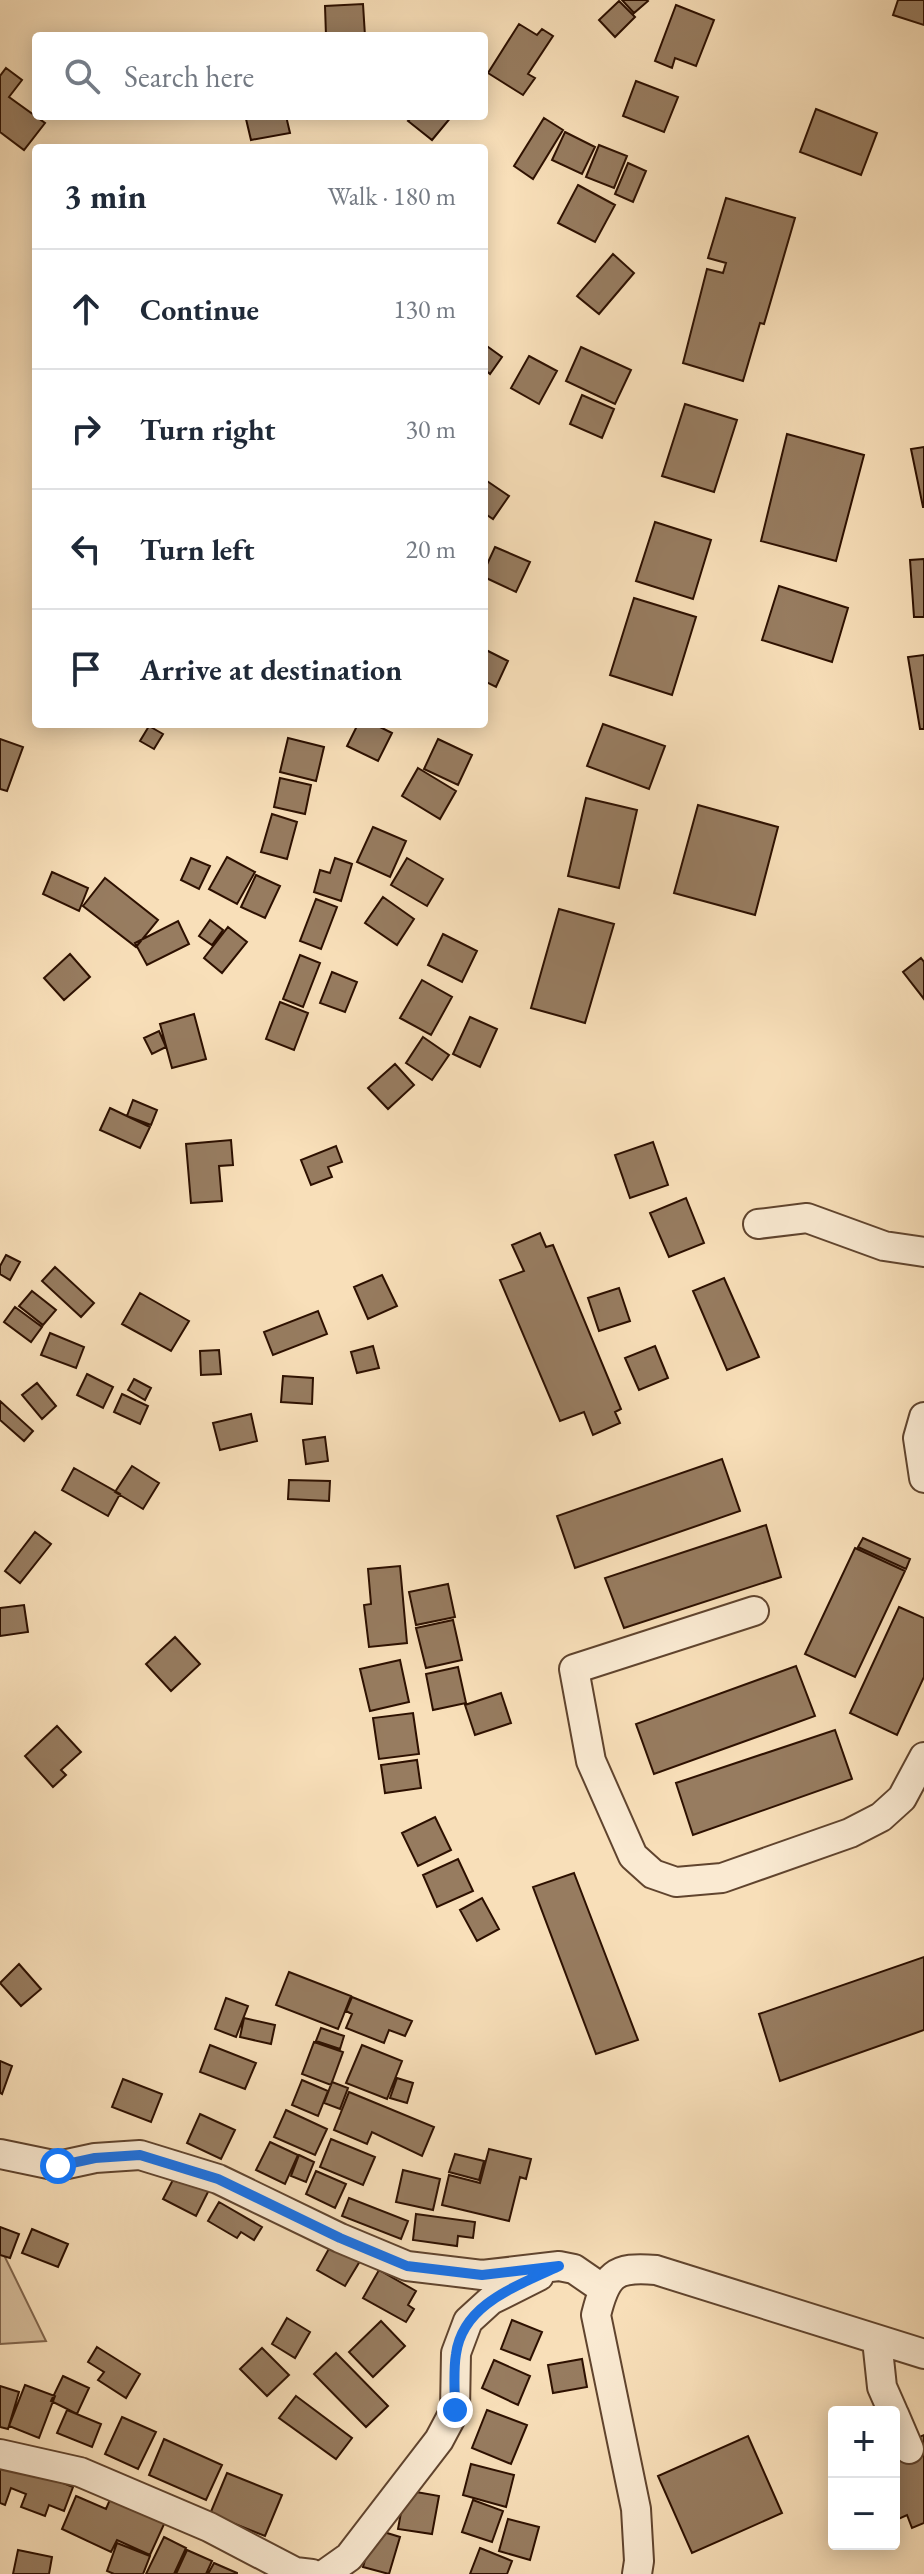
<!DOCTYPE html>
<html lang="en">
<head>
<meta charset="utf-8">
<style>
	:root { --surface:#fff; --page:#f2f2f3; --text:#1f2937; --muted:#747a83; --line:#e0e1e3 }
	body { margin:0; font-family:"EB Garamond",serif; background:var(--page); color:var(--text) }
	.controls { position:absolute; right:24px; bottom:24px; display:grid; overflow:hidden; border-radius:8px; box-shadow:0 4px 20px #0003 }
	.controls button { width:72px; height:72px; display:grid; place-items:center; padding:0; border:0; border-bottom:2px solid var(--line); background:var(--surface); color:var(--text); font:40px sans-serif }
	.stop { position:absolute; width:24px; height:24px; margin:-18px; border:6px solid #1a73e8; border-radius:50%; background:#fff }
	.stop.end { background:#1a73e8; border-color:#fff; box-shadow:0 2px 8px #0008 }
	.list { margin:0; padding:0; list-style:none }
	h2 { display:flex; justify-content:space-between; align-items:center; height:104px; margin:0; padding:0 32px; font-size:34px }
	h2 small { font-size:26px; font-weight:400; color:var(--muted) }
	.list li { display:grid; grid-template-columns:52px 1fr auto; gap:24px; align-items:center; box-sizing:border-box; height:120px; padding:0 32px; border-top:2px solid var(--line) }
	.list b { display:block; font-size:30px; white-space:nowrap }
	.list em { font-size:26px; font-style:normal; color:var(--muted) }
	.icon { flex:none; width:44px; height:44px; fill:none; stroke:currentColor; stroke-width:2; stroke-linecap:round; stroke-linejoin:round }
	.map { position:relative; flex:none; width:924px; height:2574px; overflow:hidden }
	.search { position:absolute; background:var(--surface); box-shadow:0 4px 20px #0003; left:32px; top:32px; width:456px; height:88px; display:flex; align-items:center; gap:20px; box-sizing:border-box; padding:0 28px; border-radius:8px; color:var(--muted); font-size:30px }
	.panel { position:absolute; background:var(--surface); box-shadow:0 4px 20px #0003; left:32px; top:144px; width:456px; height:584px; border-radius:8px }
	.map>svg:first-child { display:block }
</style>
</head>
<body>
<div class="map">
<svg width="924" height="2574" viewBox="0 0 924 2574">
	<rect width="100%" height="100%" fill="#f8dfb9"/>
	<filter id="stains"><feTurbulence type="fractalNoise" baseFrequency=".0025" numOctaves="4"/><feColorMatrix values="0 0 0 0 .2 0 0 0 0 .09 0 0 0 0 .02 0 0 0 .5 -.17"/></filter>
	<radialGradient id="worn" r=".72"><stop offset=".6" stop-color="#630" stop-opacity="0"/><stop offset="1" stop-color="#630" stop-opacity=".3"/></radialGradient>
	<path fill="#d5bc9a" stroke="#81664d" stroke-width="2" d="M0,2247L46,2341L0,2344Z"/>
	<path fill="#977c60" stroke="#2d1000" stroke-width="2" d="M622,0H647L648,1L634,13Z
		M898,0H924V25L893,15Z
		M619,1L635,17L615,37L599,20Z
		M363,4L365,36H326L325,6Z
		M676,5L714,20L696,66L675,58L672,68L655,61Z
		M519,24L537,35L542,29L553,36L528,74L535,78L523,95L488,73Z
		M6,68L22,80L9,97L45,123L24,150L0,132V76Z
		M636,81L678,97L664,132L623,116Z
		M816,109L877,133L861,175L800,152Z
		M262,116H286L290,133L251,140L246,119Z
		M413,116H452L432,140L408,121Z
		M544,118L563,130L533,179L514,166Z
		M565,132L595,147L582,174L552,160Z
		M599,145L627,156L614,188L586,177Z
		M628,163L646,171L633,202L615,194Z
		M578,185L615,205L595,242L558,223Z
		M726,198L795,218L764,324L760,323L743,381L683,363L707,269L723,273L726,263L708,258Z
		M613,254L634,273L599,314L577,296Z
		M484,344L502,357L490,374L484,369Z
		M581,347L631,370L615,404L566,381Z
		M529,356L557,371L539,404L511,388Z
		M582,395L614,409L602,438L570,424Z
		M685,404L737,420L714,492L662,476Z
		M787,434L864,455L836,561L761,541Z
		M924,447V507H923L911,449Z
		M484,479L509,496L493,519L484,513Z
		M655,522L711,540L693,599L636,581Z
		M495,547L530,562L516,592L484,577V571Z
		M924,559V617H914L910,560Z
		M779,586L848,608L832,662L762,640Z
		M634,598L696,617L672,695L610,675Z
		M484,649L508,661L496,687L484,681Z
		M924,655V729H920L908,657Z
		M358,724H374L392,733L378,761L347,746Z
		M603,724L665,746L649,789L587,766Z
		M149,726L163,734L154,749L140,741Z
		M288,738L324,747L316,781L280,772Z
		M0,739L23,747L7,791L0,789Z
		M438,739L472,755L458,785L424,769Z
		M418,768L456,791L440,819L402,796Z
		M280,778L311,785L305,814L274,807Z
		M586,798L637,810L619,888L568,876Z
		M698,805L778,827L755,915L674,893Z
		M272,814L297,822L287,859L261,852Z
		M373,827L406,841L390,877L357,862Z
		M227,857L255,872L237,904L209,889Z
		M191,858L210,866L199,889L181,880Z
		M335,858L352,864L341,901L314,892L320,870L330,873Z
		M407,858L443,879L427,906L391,885Z
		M52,872L88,888L79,911L43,894Z
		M256,875L280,886L265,918L241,907Z
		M105,878L158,920L136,947L83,906Z
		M383,897L414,919L397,945L365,923Z
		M316,899L337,907L321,949L300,941Z
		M559,909L614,924L585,1023L531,1008Z
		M210,920L223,930L212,945L199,936Z
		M178,921L189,944L147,965L135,943Z
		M228,927L247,942L222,973L204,958Z
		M443,934L477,951L462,982L428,965Z
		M70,954L90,977L64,1000L44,978Z
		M300,955L320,963L303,1007L283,999Z
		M921,958L924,962V999L903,972Z
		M332,972L357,982L345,1012L320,1003Z
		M422,980L452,997L431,1035L400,1018Z
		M280,1002L308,1013L294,1050L266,1039Z
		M194,1014L206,1059L172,1068L160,1024Z
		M470,1017L497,1029L480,1067L453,1054Z
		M159,1031L166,1047L152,1054L144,1038Z
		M423,1037L449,1055L432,1080L406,1063Z
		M395,1064L414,1085L388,1109L368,1088Z
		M133,1100L157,1110L151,1125L127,1116Z
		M110,1108L150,1127L140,1148L100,1130Z
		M231,1140L233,1165L219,1166L222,1201L191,1203L186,1144Z
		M653,1142L668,1185L630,1198L615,1155Z
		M336,1146L342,1162L328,1167L332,1177L311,1185L301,1160Z
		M686,1198L704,1243L669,1257L650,1213Z
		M540,1233L546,1247L553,1245L621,1409L615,1412L620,1423L593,1435L584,1412L560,1421L500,1280L524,1271L512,1245Z
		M6,1255L20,1262L10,1280L0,1274V1266Z
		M55,1267L94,1303L81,1317L42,1281Z
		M382,1275L397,1306L368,1319L354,1287Z
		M724,1278L759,1357L727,1370L693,1291Z
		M619,1288L630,1321L599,1331L588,1298Z
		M32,1291L56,1310L43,1325L19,1306Z
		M140,1293L189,1321L171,1351L122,1324Z
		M15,1307L42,1327L31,1342L4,1322Z
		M318,1311L327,1334L273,1355L264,1332Z
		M50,1333L84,1347L76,1368L41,1355Z
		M373,1346L379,1368L357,1373L351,1352Z
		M655,1346L668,1378L639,1390L625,1358Z
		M219,1350L221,1374L201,1375L200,1351Z
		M87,1374L113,1387L103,1408L77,1395Z
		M283,1376L313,1378L312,1404L281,1402Z
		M134,1379L151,1388L145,1400L128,1390Z
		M37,1383L56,1406L42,1419L22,1395Z
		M122,1394L148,1406L140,1424L114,1412Z
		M0,1401L33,1431L24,1441L0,1420Z
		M251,1414L257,1441L220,1450L213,1423Z
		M325,1437L328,1461L306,1464L303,1440Z
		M722,1459L740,1511L575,1568L557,1516Z
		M132,1466L159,1483L143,1509L115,1492Z
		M74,1468L120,1494L108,1516L62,1490Z
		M289,1480L330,1481L329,1501L288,1499Z
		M766,1525L781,1577L624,1628L605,1578Z
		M35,1532L51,1544L20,1583L5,1571Z
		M863,1538L910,1559L906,1569L858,1547Z
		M855,1548L905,1571L855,1677L805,1654Z
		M400,1566L407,1643L369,1647L364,1605L371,1604L368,1569Z
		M448,1584L455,1617L416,1625L409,1592Z
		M24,1605L28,1632L0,1636V1608Z
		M899,1607L924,1618V1677L897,1735L850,1713Z
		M453,1620L462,1660L426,1668L416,1628Z
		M175,1637L200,1664L171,1691L146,1664Z
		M400,1660L409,1702L370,1711L360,1669Z
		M796,1666L815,1716L654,1774L636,1724Z
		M458,1667L466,1703L433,1710L426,1674Z
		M501,1693L511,1723L475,1735L465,1705Z
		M413,1713L419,1754L379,1759L373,1718Z
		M57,1726L81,1752L61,1770L66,1775L53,1787L25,1756Z
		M835,1730L852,1779L693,1835L676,1783Z
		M417,1760L421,1788L385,1793L381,1765Z
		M435,1817L451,1850L418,1866L402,1833Z
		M458,1859L473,1891L437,1907L423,1875Z
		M574,1873L638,2040L596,2054L533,1887Z
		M482,1898L499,1929L477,1941L460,1910Z
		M924,1957V2030L780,2081L759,2014Z
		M19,1964L41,1989L21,2006L0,1983Z
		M289,1972L351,1996L338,2029L276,2005Z
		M352,1997L412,2021L405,2036L389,2030L384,2043L346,2028L352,2014L346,2011Z
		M226,1998L248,2006L236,2037L215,2029Z
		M244,2018L275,2025L271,2044L240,2037Z
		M321,2028L344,2036L340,2049L316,2041Z
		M314,2042L343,2052L331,2085L302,2074Z
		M210,2045L256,2063L245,2089L200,2072Z
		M362,2045L402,2061L387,2099L346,2083Z
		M0,2061L12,2066L2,2094L0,2093Z
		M397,2078L413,2083L407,2103L390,2098Z
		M123,2079L162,2094L151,2122L112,2107Z
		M302,2080L328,2091L318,2116L292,2105Z
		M332,2082L348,2088L340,2109L324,2103Z
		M349,2092L434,2127L422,2156L372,2132L367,2144L334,2130Z
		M286,2110L327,2129L315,2155L274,2137Z
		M200,2114L235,2130L221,2159L187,2143Z
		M331,2139L375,2157L363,2185L320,2167Z
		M270,2142L298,2155L285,2184L256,2170Z
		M489,2149L531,2159L526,2179L520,2177L509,2221L442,2205L449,2175L480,2183Z
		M455,2154L484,2161L479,2180L449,2172Z
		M299,2155L314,2162L306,2182L291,2176Z
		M403,2170L440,2179L433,2210L396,2202Z
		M316,2171L346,2184L335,2208L306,2194Z
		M176,2174L209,2190L196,2216L163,2199Z
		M349,2198L408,2221L401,2239L342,2216Z
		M219,2202L262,2227L254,2240L241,2232L237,2238L208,2221Z
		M416,2214L475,2222L473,2238L458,2236L457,2246L413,2240Z
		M0,2227L19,2234L10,2258L0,2255Z
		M32,2229L68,2244L58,2267L22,2253Z
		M331,2245L360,2261L345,2286L317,2270Z
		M379,2270L416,2291L408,2305L414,2309L406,2322L363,2298Z
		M287,2318L310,2332L295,2358L272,2344Z
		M512,2320L542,2332L530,2360L501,2349Z
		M381,2321L405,2346L373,2377L349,2352Z
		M97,2347L140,2374L126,2398L98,2380L104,2372L88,2362Z
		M262,2348L289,2375L267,2396L240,2369Z
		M336,2353L388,2406L366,2427L314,2374Z
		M582,2359L587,2387L553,2393L548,2365Z
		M494,2360L530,2376L518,2405L482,2388Z
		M63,2376L89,2388L77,2414L51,2401Z
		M25,2385L55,2396L39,2438L9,2426Z
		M0,2386L19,2392L8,2429L0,2427Z
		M296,2396L352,2438L336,2459L279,2418Z
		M67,2410L101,2424L92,2447L57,2433Z
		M487,2410L527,2425L511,2464L472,2448Z
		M122,2417L156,2432L138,2469L105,2454Z
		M924,2435V2523L912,2528L907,2515L894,2521V2448Z
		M748,2436L782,2513L692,2553L658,2476Z
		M164,2439L222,2465L206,2500L149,2475Z
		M0,2458L73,2487L64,2511L49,2505L45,2516L21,2507L26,2494L11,2488L5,2505L0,2503Z
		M471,2464L514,2475L506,2507L463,2495Z
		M227,2473L282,2495L265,2536L210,2514Z
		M405,2490L439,2496L432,2534L398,2529Z
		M76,2496L106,2509L111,2497L165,2522L150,2555L117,2540L111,2552L62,2529Z
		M473,2500L503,2511L492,2542L462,2532Z
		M508,2519L539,2527L530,2560L499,2551Z
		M374,2529L400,2537L389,2574L363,2567Z
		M164,2537L186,2548L174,2574H146Z
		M117,2543L150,2556L143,2574H114L107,2571Z
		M480,2548L512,2561L507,2574H470Z
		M18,2550L52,2557L49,2574H13Z
		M187,2550L212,2561L206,2574H176Z
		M214,2563L237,2573V2574H208Z"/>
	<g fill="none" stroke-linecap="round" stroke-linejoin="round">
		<g stroke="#60442e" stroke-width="32">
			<path id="minor" d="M758,1224L807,1218L884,1246L924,1252
				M924,1417L918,1438L924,1478
				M754,1611L574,1669L591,1761L633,1856L653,1874L676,1882L722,1878L850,1833L881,1817L902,1798L924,1757
				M0,2154L58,2166L95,2158L140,2155L218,2179L340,2238L407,2266L482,2275L559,2266L574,2269L603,2289
				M877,2340L882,2387L893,2412
				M894,2414L909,2449
				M0,2454L80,2472L209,2527L295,2572L312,2574
				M325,2574L349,2557L439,2440L455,2410L456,2353L468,2321L491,2300L539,2276
				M637,2574L639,2561L636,2509L596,2315C606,2275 614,2266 656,2270L924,2354"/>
		</g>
		<use href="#minor" stroke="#faead2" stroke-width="28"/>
	</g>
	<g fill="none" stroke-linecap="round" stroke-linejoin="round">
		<path stroke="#1a73e8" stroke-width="10" d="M58,2166L95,2158L140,2155L218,2179L340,2238L407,2266L482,2275L559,2266C518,2286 463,2303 456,2354C453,2372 455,2392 455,2410"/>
	</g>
	<rect width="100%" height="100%" filter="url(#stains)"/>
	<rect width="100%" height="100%" fill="url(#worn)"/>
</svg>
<div class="controls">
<button>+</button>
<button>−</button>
</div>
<div class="stop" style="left:58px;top:2166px"></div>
<div class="stop end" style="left:455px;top:2410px"></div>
<div class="search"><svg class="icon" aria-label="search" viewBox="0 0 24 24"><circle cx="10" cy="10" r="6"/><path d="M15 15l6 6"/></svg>Search here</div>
<section class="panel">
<h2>3 min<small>Walk · 180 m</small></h2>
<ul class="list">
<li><svg class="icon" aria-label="ahead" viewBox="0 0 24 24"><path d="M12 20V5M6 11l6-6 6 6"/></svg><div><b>Continue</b></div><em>130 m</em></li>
<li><svg class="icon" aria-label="right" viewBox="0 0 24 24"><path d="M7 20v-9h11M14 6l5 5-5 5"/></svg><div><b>Turn right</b></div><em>30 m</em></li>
<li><svg class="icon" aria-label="left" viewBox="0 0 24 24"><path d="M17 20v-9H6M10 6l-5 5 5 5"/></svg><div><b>Turn left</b></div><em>20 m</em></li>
<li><svg class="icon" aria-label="arrive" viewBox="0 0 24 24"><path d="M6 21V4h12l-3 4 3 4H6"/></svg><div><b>Arrive at destination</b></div></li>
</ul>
</section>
</div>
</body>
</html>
